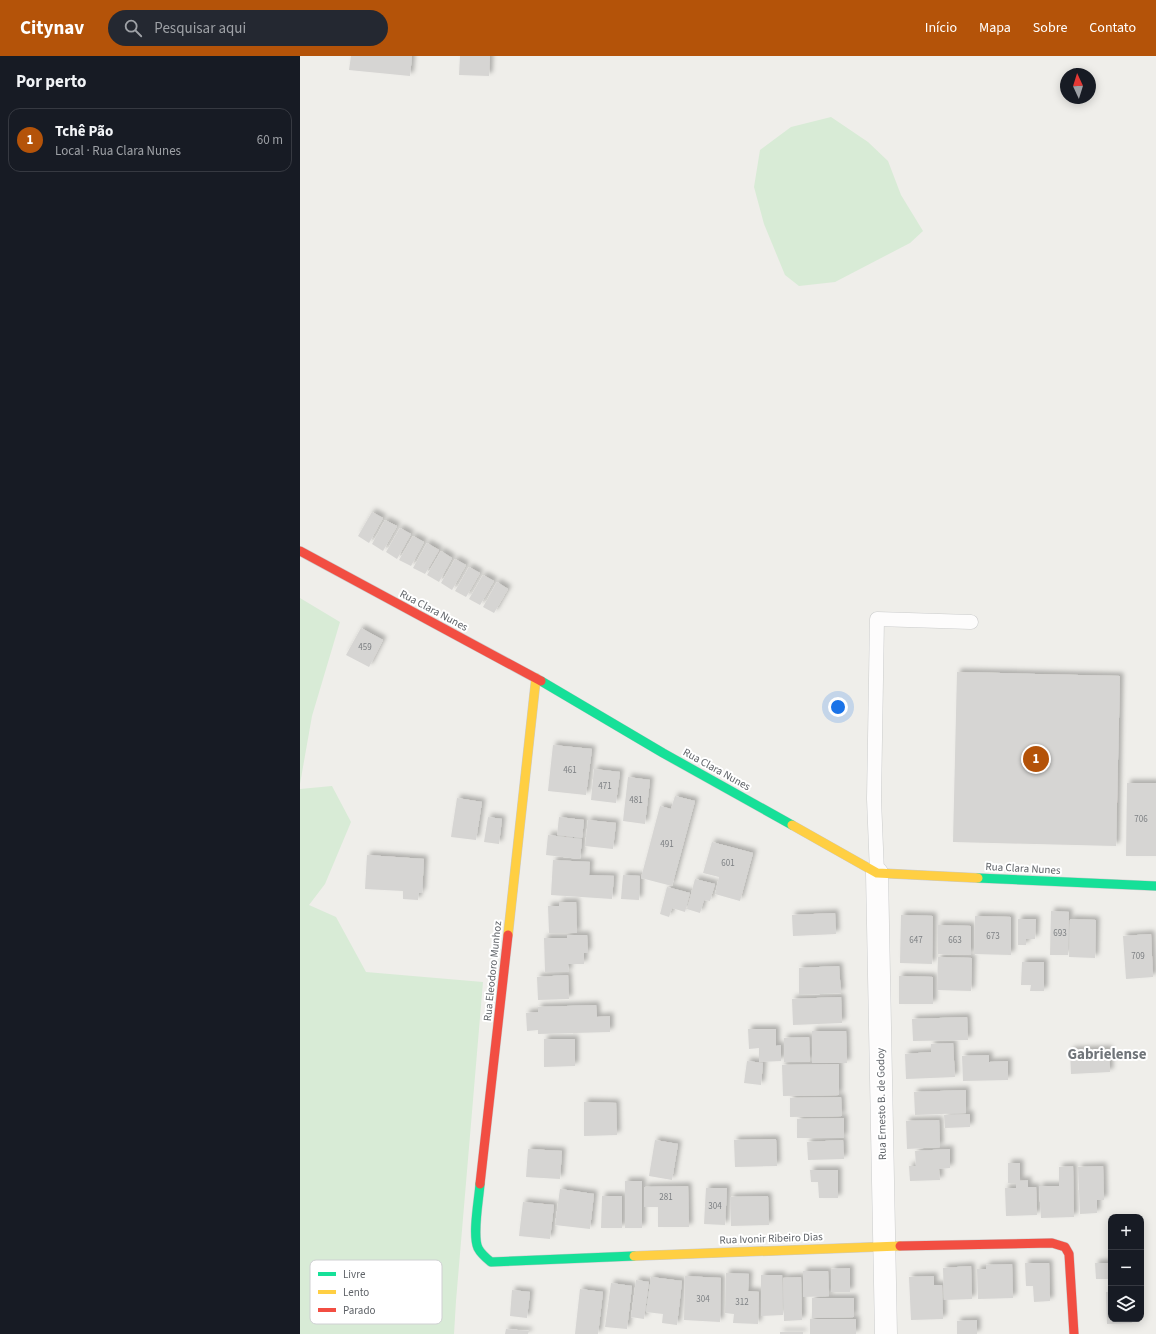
<!DOCTYPE html>
<html lang="pt">
<head>
<meta charset="utf-8">
<style>
	:root { --surface:#171b24; --page:#242831; --text:#f1f3f6; --muted:#9ea1a6; --line:#363941; --accent:#b45309 }
	body { margin:0; font-family:"Source Sans 3",sans-serif; background:var(--page); color:var(--text) }
	.controls { position:absolute; right:12px; bottom:12px; display:grid; overflow:hidden; border-radius:8px; box-shadow:0 2px 10px #0003 }
	.controls button { width:36px; height:36px; display:grid; place-items:center; padding:0; border:0; border-bottom:1px solid var(--line); background:var(--surface); color:var(--text); font:20px sans-serif }
	.compass { position:absolute; left:760px; top:12px; width:36px; height:36px; border-radius:50%; background:var(--surface); box-shadow:0 2px 10px #0003; rotate:356deg }
	.you { position:absolute; left:538px; top:651px; width:14px; height:14px; margin:-10px; border:3px solid #fff; border-radius:50%; background:#1a73e8; box-shadow:0 0 0 6px #1a73e833 }
	.badge { display:grid; place-items:center; width:26px; height:26px; border-radius:50%; background:var(--accent); color:#fff; font-size:13px; font-weight:700 }
	.pin { position:absolute; translate:-50% -50%; border:2px solid #fff; box-shadow:0 1px 4px #0006 }
	.list { margin:0; padding:0; list-style:none }
	h2 { display:flex; justify-content:space-between; align-items:center; height:52px; margin:0; padding:0 16px; font-size:17px }
	h2 small { font-size:13px; font-weight:400; color:var(--muted) }
	.list li { display:grid; grid-template-columns:26px 1fr auto; gap:12px; align-items:center; box-sizing:border-box; height:64px; margin:0 8px 8px; padding:0 8px; border:1px solid var(--line); border-radius:12px }
	.list b { display:block; font-size:15px; white-space:nowrap }
	.list p { margin:0; font-size:13px; white-space:nowrap; color:var(--muted) }
	.list em { font-size:13px; font-style:normal; color:var(--muted) }
	.icon { flex:none; width:22px; height:22px; fill:none; stroke:currentColor; stroke-width:2; stroke-linecap:round; stroke-linejoin:round }
	.map { position:relative; flex:none; width:856px; height:1278px; overflow:hidden }
	header { display:flex; align-items:center; gap:24px; box-sizing:border-box; height:56px; padding:0 20px; background:var(--accent); color:#fff }
	header strong { font-size:19px }
	nav { display:flex; gap:22px; margin-inline-start:auto; font-size:14px }
	.search { width:280px; height:36px; background:var(--page); display:flex; align-items:center; gap:10px; box-sizing:border-box; padding:0 14px; border-radius:22px; color:var(--muted); font-size:15px }
	main { display:flex }
	aside { flex:1; background:var(--surface) }
	.map>svg:first-child { display:block }
</style>
</head>
<body>
<header>
<strong>Citynav</strong>
<div class="search"><svg class="icon" aria-label="search" viewBox="0 0 24 24"><circle cx="10" cy="10" r="6"/><path d="M15 15l6 6"/></svg>Pesquisar aqui</div>
<nav><a>Início</a><a>Mapa</a><a>Sobre</a><a>Contato</a></nav>
</header>
<main>
<aside>
<h2>Por perto<small></small></h2>
<ul class="list">
<li><span class="badge">1</span><div><b>Tchê Pão</b><p>Local · Rua Clara Nunes</p></div><em>60 m</em></li>
</ul>
</aside>
<div class="map">
<svg width="856" height="1278" viewBox="0 0 856 1278">
	<defs>
		<filter id="shadow"><feDropShadow dx="3.5" dy="-3.5" stdDeviation="2" flood-color="#0004"/></filter>
	</defs>
	<rect width="100%" height="100%" fill="#efeeea"/>
	<path fill="#d8ebd6" d="M531,61L568,86L588,105L601,139L623,175L610,187L535,226L499,230L485,219L464,168L454,131L460,94L491,71Z
		M0,542L40,566L12,660L0,728Z
		M32,730L51,766L25,828L9,849L36,861L66,916L183,926L156,1245L154,1278H0V733Z"/>
	<path fill="#d6d5d3" filter="url(#shadow)" d="M51,0H112L110,20L49,14Z
		M160,0H190L189,20L159,19Z
		M72,456L83,462L69,487L58,480Z
		M85,464L97,470L83,495L72,488Z
		M100,472L111,478L97,503L86,496Z
		M113,480L124,486L111,510L99,504Z
		M127,487L139,494L125,518L113,512Z
		M141,495L152,502L139,526L127,519Z
		M155,503L166,509L152,534L141,527Z
		M169,511L180,517L166,541L155,535Z
		M183,519L194,525L180,549L169,543Z
		M197,526L208,533L194,557L183,551Z
		M61,572L83,584L69,611L46,599Z
		M657,616L820,620L816,790L653,786Z
		M253,689L292,693L286,739L248,735Z
		M294,713L320,716L316,747L291,744Z
		M328,721L350,724L345,768L323,765Z
		M827,727H856V800H826Z
		M375,740L395,745L372,830L341,822L360,750L371,753Z
		M157,742L182,746L176,784L151,781Z
		M188,761L202,763L199,788L184,786Z
		M259,761L284,764L282,782L257,779Z
		M288,764L316,767L313,793L285,790Z
		M248,779L282,783L280,803L246,799Z
		M412,786L453,797L440,845L415,838L419,821L403,817Z
		M67,799L124,803L122,837H119L118,844L103,843V835L65,833Z
		M253,804L290,806L289,819L314,820L312,843L251,839Z
		M323,819L340,820L339,844L321,843Z
		M395,823L415,828L410,845L404,844L400,857L387,853Z
		M367,831L390,837L385,856L372,852L369,861L360,858Z
		M259,846H276L277,877H249L248,850H259Z
		M751,855L769,856L768,899H750Z
		M535,857L536,878L493,880L492,859Z
		M601,859L633,860L632,908L600,907Z
		M675,860L711,861V899L674,898Z
		M718,863H736L735,883H726V889H718Z
		M770,863L796,864L795,902L769,901Z
		M638,869L671,870V899L638,898Z
		M851,878L853,921L826,923L823,880Z
		M267,879H287L288,897H284V908H268L269,916H245L244,882H267Z
		M638,901L672,902L671,935L637,934Z
		M722,906H744V935H730L731,929H721Z
		M539,910L541,937L499,939V912Z
		M268,919L269,943L238,944L237,921Z
		M599,920L633,921V948H599Z
		M541,941L542,967L493,969L492,943Z
		M296,949L297,961L310,960V976L238,978V974L227,975L226,957L238,956V951Z
		M667,961L668,984L613,985L612,963Z
		M448,973H476V990L481,989V1005L459,1006V992L449,993Z
		M512,975H546L547,1007H512Z
		M509,981L510,1006H484V982Z
		M244,983H275V1010L244,1011Z
		M653,987L655,1021L606,1023L605,998L631,996V988Z
		M809,993L810,1016L771,1018L770,994Z
		M689,999V1006L708,1005V1024L663,1025L662,1000Z
		M447,1005L463,1007L461,1029L444,1027Z
		M539,1008V1039L483,1040L482,1009Z
		M666,1034V1057L615,1059L614,1036Z
		M541,1041L542,1060L490,1061V1042Z
		M284,1046L316,1047L317,1079L284,1080Z
		M670,1058V1071L645,1072L644,1059Z
		M544,1062V1082H497V1063Z
		M639,1064L640,1091L607,1093L606,1065Z
		M476,1083L477,1110L435,1111L434,1084Z
		M355,1084L378,1088L372,1124L349,1120Z
		M543,1084L544,1103L508,1104L507,1086Z
		M228,1093L262,1095L260,1123L226,1121Z
		M650,1093V1112L639,1113L640,1124L610,1125L609,1110H616L615,1095Z
		M708,1107H720V1125L728,1124V1131H736L737,1159L706,1160L705,1132H716V1127H708Z
		M773,1110L774,1161L741,1162L739,1130H759V1111Z
		M803,1110L804,1144H797V1157L780,1158L778,1111Z
		M510,1114H538V1142H519L518,1126H511Z
		M325,1125H342V1172H325Z
		M388,1130L389,1171H358V1151H344V1131Z
		M406,1132H427L425,1169L404,1168Z
		M260,1133L294,1138L290,1173L255,1169Z
		M302,1140H322V1172H301Z
		M468,1140L469,1169L431,1170L430,1141Z
		M223,1146L254,1149L250,1183L219,1180Z
		M725,1207H749L750,1245L734,1246L733,1230H726Z
		M795,1207H811V1223H796Z
		M712,1208L713,1242L678,1243L677,1213H686V1209Z
		M671,1210L672,1243L644,1244L643,1212Z
		M550,1212V1236H531V1213Z
		M503,1215H528L529,1240L503,1241Z
		M426,1217L449,1218L448,1235L459,1236L458,1268L433,1267L434,1258L425,1257Z
		M461,1219H482L483,1259L461,1260Z
		M385,1220L421,1222L420,1266L384,1264Z
		M634,1220V1229H642L643,1263L611,1264L609,1221Z
		M351,1221L382,1225L377,1269L362,1267L363,1258L346,1256Z
		M501,1221L502,1264L484,1265L483,1222Z
		M336,1224L349,1226L344,1263L331,1261Z
		M311,1227L332,1230L327,1273L305,1271Z
		M280,1233L303,1236L298,1278H275Z
		M212,1234L230,1236L227,1262L210,1260Z
		M806,1236H811V1263H831L832,1267L807,1268Z
		M512,1242H554V1261L512,1262Z
		M510,1263H556V1278H510Z
		M677,1264V1278H657V1265Z
		M206,1273L229,1275L228,1278H205Z
		M480,1276H503V1278H480Z"/>
	<g fill="none" stroke-linecap="round" stroke-linejoin="round">
		<g stroke="#cbcccc" stroke-width="15">
			<path id="lane" d="M577,817L574,743L577,563L671,566"/>
		</g>
		<g stroke="#cbcccc" stroke-width="23">
			<path id="street" d="M577,817L586,1278"/>
		</g>
		<g stroke="#cacacb" stroke-width="10">
			<path id="fast" d="M241,625L363,697L492,769
				M678,822L856,830
				M180,1128C179,1143 172,1179 178,1192C181,1198 186,1202 191,1206L334,1200"/>
		</g>
		<g stroke="#cacacb" stroke-width="10">
			<path id="slow" d="M492,769L577,817L678,822
				M208,879L236,622
				M334,1200L600,1190"/>
		</g>
		<g stroke="#cacacb" stroke-width="10">
			<path id="jam" d="M0,495L241,625
				M180,1128L208,879
				M600,1190L752,1187L765,1191L769,1198L774,1278"/>
		</g>
		<use href="#lane" stroke="#fdfcfc" stroke-width="14"/>
		<use href="#street" stroke="#fdfcfc" stroke-width="22"/>
		<use href="#fast" stroke="#16e098" stroke-width="9"/>
		<use href="#slow" stroke="#ffcf43" stroke-width="9"/>
		<use href="#jam" stroke="#f24e42" stroke-width="9"/>
	</g>
	<g text-anchor="middle" stroke-width="4" stroke-linejoin="round" paint-order="stroke">
		<g font-size="9" fill="#7e8184">
			<text x="65" y="594">459</text>
			<text x="270" y="717">461</text>
			<text x="305" y="733">471</text>
			<text x="336" y="747">481</text>
			<text x="841" y="766">706</text>
			<text x="367" y="791">491</text>
			<text x="428" y="810">601</text>
			<text x="760" y="880">693</text>
			<text x="693" y="883">673</text>
			<text x="616" y="887">647</text>
			<text x="655" y="887">663</text>
			<text x="838" y="903">709</text>
			<text x="366" y="1144">281</text>
			<text x="415" y="1153">304</text>
			<text x="403" y="1246">304</text>
			<text x="442" y="1249">312</text>
		</g>
		<g font-size="11" fill="#5f6368" stroke="#fff">
			<text transform="translate(134 554) rotate(28)" y="4">Rua Clara Nunes</text>
			<text transform="translate(417 713) rotate(29)" y="4">Rua Clara Nunes</text>
			<text transform="translate(723 812) rotate(3)" y="4">Rua Clara Nunes</text>
			<text transform="translate(192 915) rotate(-84)" y="4">Rua Eleodoro Munhoz</text>
			<text transform="translate(581 1048) rotate(-91)" y="4">Rua Ernesto B. de Godoy</text>
			<text transform="translate(471 1182) rotate(-2)" y="4">Rua Ivonir Ribeiro Dias</text>
		</g>
		<g font-size="15" font-weight="bold" fill="#70757a" stroke="#fff">
			<text x="807" y="1003">Gabrielense</text>
		</g>
	</g>
	<rect x="10" y="1204" width="132" height="64" rx="6" fill="#fff" stroke="#cfd0d2" stroke-width="1"/>
	<rect x="18" y="1216" width="18" height="4" fill="#16e098"/>
	<rect x="18" y="1234" width="18" height="4" fill="#ffcf43"/>
	<rect x="18" y="1252" width="18" height="4" fill="#f24e42"/>
	<g font-size="11" fill="#5f6368">
		<text x="43" y="1222">Livre</text>
		<text x="43" y="1240">Lento</text>
		<text x="43" y="1258">Parado</text>
	</g>
</svg>
<div class="controls">
<button>+</button>
<button>−</button>
<button><svg class="icon" aria-label="layers" viewBox="0 0 24 24"><path d="M12 4l9 5-9 5-9-5zM3 14l9 5 9-5"/></svg></button>
</div>
<svg class="compass" viewBox="-18 -18 36 36"><path d="M0-13l5 13h-10z" fill="#e53935"/><path d="M0 13l5-13h-10z" fill="#9ea1a6"/></svg>
<div class="you"></div>
<div class="pin badge" style="left:736px;top:703px">1</div>
</div>
</main>
</body>
</html>
